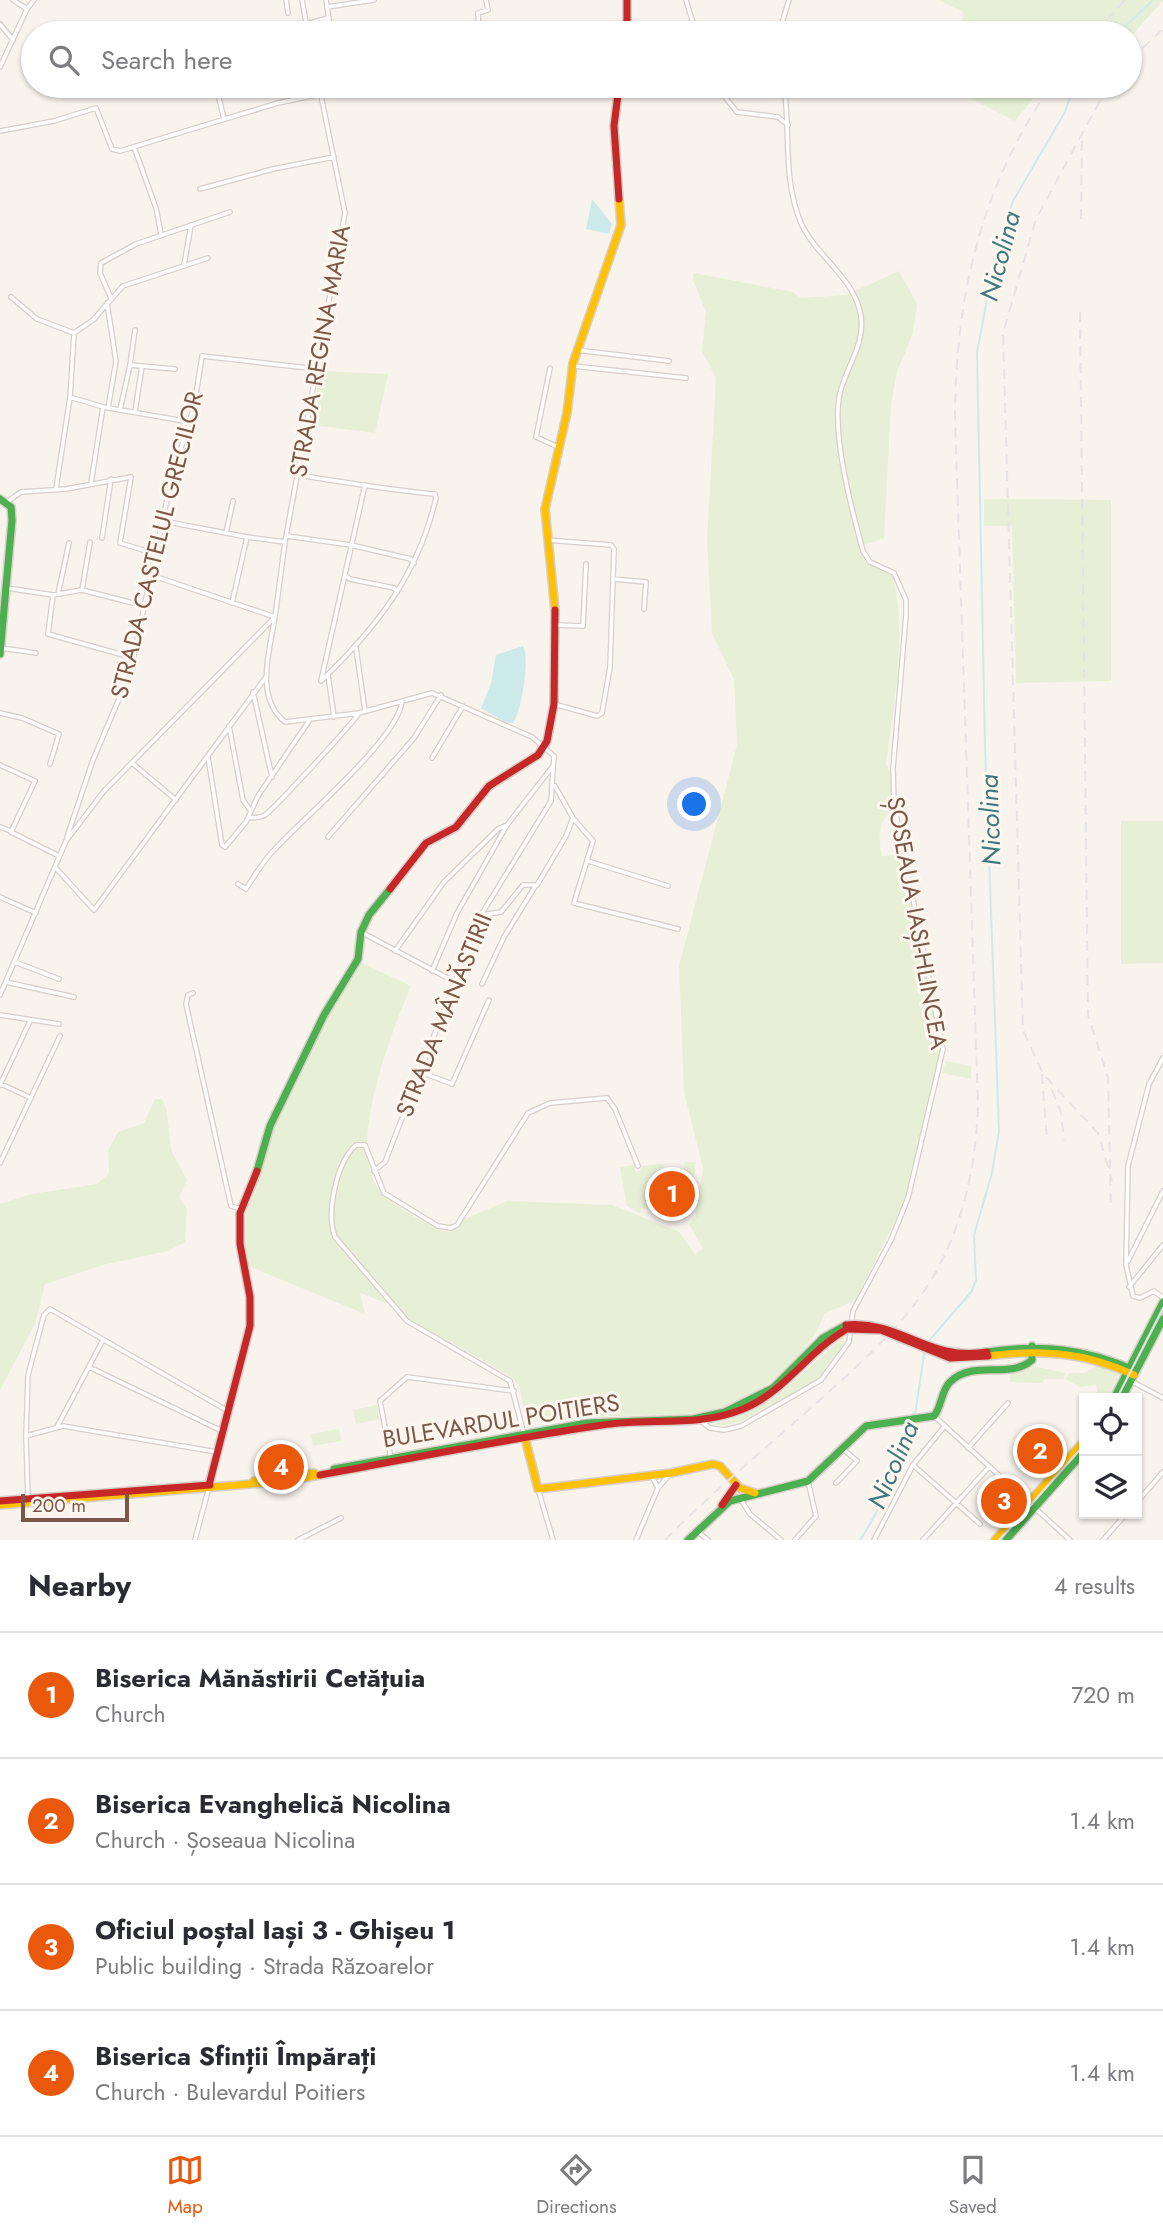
<!DOCTYPE html>
<html lang="en">
<head>
<meta charset="utf-8">
<style>
	:root { --surface:#fff; --page:#f7f7f7; --text:#2b2b33; --muted:#7c7c81; --line:#e1e1e2; --accent:#ea580c }
	body { margin:0; font-family:Jost,sans-serif; background:var(--page); color:var(--text) }
	.controls { position:absolute; right:21px; bottom:21px; display:grid; overflow:hidden; border-radius:0px; box-shadow:0 2px 5px #0004 }
	.controls button { width:63px; height:63px; display:grid; place-items:center; padding:0; border:0; border-bottom:2px solid var(--line); background:var(--surface); color:var(--text); font:35px sans-serif }
	.scale { position:absolute; left:21px; bottom:18px; width:108px; box-sizing:border-box; padding-left:7px; border:4px solid #7a5749; border-top:0; font-size:19px; line-height:24px; white-space:nowrap; color:#7a5749; -webkit-text-stroke:5px #fff7ef; paint-order:stroke }
	.you { position:absolute; left:695px; top:805px; width:24px; height:24px; margin:-18px; border:5px solid #fff; border-radius:50%; background:#1a73e8; box-shadow:0 0 0 10px #1a73e833 }
	.badge { display:grid; place-items:center; width:46px; height:46px; border-radius:50%; background:var(--accent); color:#fff; font-size:23px; font-weight:700 }
	.pin { position:absolute; translate:-50% -50%; border:4px solid #fff; box-shadow:0 2px 7px #0006 }
	.list { margin:0; padding:0; list-style:none }
	h2 { display:flex; justify-content:space-between; align-items:center; height:91px; margin:0; padding:0 28px; font-size:30px }
	h2 small { font-size:23px; font-weight:400; color:var(--muted) }
	.list li { display:grid; grid-template-columns:46px 1fr auto; gap:21px; align-items:center; box-sizing:border-box; height:126px; padding:0 28px; border-top:2px solid var(--line) }
	.list b { display:block; font-size:26px; white-space:nowrap }
	.list p { margin:0; font-size:23px; white-space:nowrap; color:var(--muted) }
	.list em { font-size:23px; font-style:normal; color:var(--muted) }
	.icon { flex:none; width:38px; height:38px; fill:none; stroke:currentColor; stroke-width:2; stroke-linecap:round; stroke-linejoin:round }
	.map { position:relative; flex:none; width:1163px; height:1540px; overflow:hidden }
	.search { position:absolute; background:var(--surface); box-shadow:0 2px 5px #0004; left:21px; right:21px; top:21px; height:77px; display:flex; align-items:center; gap:18px; box-sizing:border-box; padding:0 24px; border-radius:38px; color:var(--muted); font-size:26px }
	.sheet { height:595px; background:var(--surface) }
	nav { display:flex; justify-content:space-around; align-items:center; box-sizing:border-box; height:98px; border-top:2px solid var(--line); background:var(--surface); font-size:19px; color:var(--muted) }
	nav a { display:grid; justify-items:center; gap:4px }
	nav .on { color:var(--accent) }
	.map>svg:first-child { display:block }
</style>
</head>
<body>
<div class="map">
<svg width="1163" height="1540" viewBox="0 0 1163 1540">
	<rect width="100%" height="100%" fill="#f9f3ed"/>
	<path fill="#e7f0d6" d="M939,0H1163V1L1130,37V33H961L963,12Z
		M946,86H1067L1040,90L1015,121Z
		M899,271L917,304L913,333L897,372L891,404L884,538L863,545L864,560L891,573C909,624 893,711 886,765L890,771L893,809C878,821 878,839 882,856L903,854L943,1051L907,1197L855,1301L825,1313C805,1365 750,1407 694,1413C644,1418 595,1412 545,1424L541,1419L527,1422L519,1386L509,1375L410,1320L389,1304L360,1293L365,1314L243,1264L246,1214L259,1178L270,1125L357,961L411,986C392,1032 342,1153 383,1194C398,1210 423,1220 442,1231L449,1232L462,1220L507,1201L612,1205L679,1232L695,1254L703,1249L689,1224L695,1217L703,1168L684,1092L679,966L737,745L734,679L712,634L707,539L716,378L702,351L706,312L693,280L694,273L793,292L800,298L846,295Z
		M320,371L388,374L375,433L311,425Z
		M984,499L1111,500V681L1016,683L1012,526H984Z
		M1121,821H1163V963L1121,964Z
		M946,1061L971,1066V1079L942,1073Z
		M155,1099H162L167,1111L171,1150L187,1180L179,1197L187,1210L185,1242L168,1251L102,1265L45,1284L35,1324L0,1390V1204L32,1194L97,1184L109,1173L108,1151L118,1132L144,1123Z
		M684,1162H696L689,1213L664,1210V1217H659V1210L641,1208L640,1214L627,1206L620,1167L635,1165L636,1172L641,1171L640,1166L663,1164L664,1170L685,1168Z
		M845,1335C843,1351 832,1364 820,1376C805,1391 733,1433 714,1424L743,1415L774,1398Z
		M1102,1364L1119,1375L1108,1398H1098L1096,1385L1080,1387L1065,1379L1069,1373H1083Z
		M1033,1366L1066,1373L1064,1379H1045L1042,1383L1009,1382L1011,1372Z
		M377,1405L380,1419L356,1424L353,1410Z
		M339,1429L341,1441L313,1446L311,1434Z"/>
	<path fill="#cdeaea" d="M592,199L612,224L609,234L586,229Z
		M523,646C530,659 522,710 513,723L505,722L481,708L491,683L496,655Z"/>
	<g fill="none" stroke-linecap="round" stroke-linejoin="round">
		<path stroke="#cdeaea" stroke-width="2" d="M1118,33L1153,0
			M927,1343L972,1291L976,1280L974,1235L992,1173L999,1131L985,746L977,353L995,256L1013,201L1065,112L1074,86
			M915,1415L925,1348
			M860,1540C880,1511 904,1455 914,1421"/>
		<g stroke="#d8ceca" stroke-width="6">
			<path id="street" d="M13,0L27,9L34,0
				M286,0L288,13
				M302,0L308,33
				M326,0L331,33
				M686,0L696,33
				M327,7L374,0
				M0,24L13,40
				M306,24L328,18
				M205,28L206,33
				M424,33L479,25
				M479,33L478,13L488,10L486,0
				M779,33L789,0
				M0,67L27,9
				M216,86L224,119
				M716,86L737,112L778,117L788,125
				M320,91L358,86
				M0,131L54,121L96,108L112,149L120,151L278,103L321,94
				M134,147L156,208L161,234
				M200,189L273,169L334,157
				M184,265L191,225
				M11,297L37,319L74,333L93,320L123,286L208,258
				M111,298L100,273L101,263L136,244L230,212
				M107,303L116,361L108,408
				M577,350L669,361
				M130,365L135,330
				M573,366L686,378
				M550,368L536,437L558,447
				M70,397L103,407L190,422
				M120,410L130,365L175,369
				M135,412L142,366
				M298,475C344,482 389,490 435,494L436,498C418,575 377,627 321,681L365,485
				M91,483L103,407
				M56,489L70,397L74,333
				M7,502L21,492L66,489L131,477L120,543L156,554
				M163,521L247,537
				M226,533L233,501
				M287,536L351,545L411,559L414,563
				M102,538L111,479
				M547,540L611,545L614,549L610,667L602,713L597,716L554,704
				M151,575L275,617C270,649 254,697 285,722L359,713L432,693L532,737L554,756L551,801L481,915L385,1162L374,1171
				M345,575L350,579L394,588L397,592
				M613,579L646,582L644,609
				M7,588L53,595L82,590L145,606
				M82,590L90,542
				M58,594L69,543
				M53,595L48,634L134,658
				M232,603L247,537L285,542
				M557,625L583,626L586,564
				M1,648L36,653
				M356,648L365,711
				M328,675L334,717
				M253,692L272,777
				M0,713L22,718L59,734L50,764
				M229,726L243,800L250,810
				M208,757L222,845L225,847L246,822L258,796L309,721
				M432,758L463,706
				M132,763L176,800
				M0,765L35,781L11,832L59,856
				M555,786L573,818L593,841L574,903L678,929
				M248,818C253,818 260,818 265,815C272,811 355,721 359,713
				M0,827L11,831
				M67,837L93,760L130,673L172,476L194,407L202,356L317,369
				M328,837L414,738L441,695
				M588,861L668,886
				M55,867L94,910L266,677
				M238,884L246,889C255,875 263,861 275,849C301,820 399,738 402,701
				M0,897L36,913
				M482,915L501,912L523,885H537L566,836L573,818
				M361,932L455,982
				M395,951L444,882L498,829L507,825
				M15,962L59,979
				M432,971L457,913L507,825L553,766
				M6,982L74,997
				M482,984L504,937L536,885
				M193,993L188,995L186,1004L231,1206L241,1209
				M0,995L66,841L104,791L275,617L285,542L345,213L319,86
				M0,1015L59,1024
				M1163,1058L1149,1084L1128,1166L1126,1265L1133,1296L1140,1298L1154,1291L1163,1298
				M421,1072L452,1084L489,1000
				M1,1084L31,1098
				M0,1085L30,1021
				M0,1163L60,1036
				M1128,1261L1163,1191
				M1129,1287L1163,1245
				M89,1367L222,1431
				M1131,1381L1163,1398
				M934,1416L1070,1540
				M702,1422L710,1428L724,1430L741,1426L821,1380L849,1342L853,1311L891,1240L908,1198L943,1049L894,804L893,768L906,615V600L894,573L870,562L863,551C852,511 831,433 840,393C846,367 865,345 861,317C856,278 816,257 801,223C782,178 791,132 784,86
				M57,1427L103,1340
				M524,1434L510,1381L407,1321L335,1237C326,1213 336,1163 356,1145H365L384,1193L438,1226L451,1228L457,1225L528,1113L550,1103L607,1098L615,1109L638,1166
				M26,1436L28,1375L44,1315L50,1309L228,1411
				M968,1448L1008,1403
				M391,1459L380,1401L407,1377L514,1391
				M913,1465L980,1524
				M651,1475L658,1488
				M836,1483L857,1461L842,1448
				M538,1489L553,1540
				M740,1498L750,1514L781,1540
				M28,1501L26,1436L63,1426L217,1452
				M1137,1502L1163,1472
				M697,1531L708,1540
				M195,1540L209,1487
				M298,1540L341,1518
				M636,1540L658,1488L670,1474
				M795,1540L816,1516L808,1481
				M874,1540L913,1465L943,1428
				M923,1540L989,1467
				M1103,1540L1126,1514"/>
		</g>
		<g stroke="#d9cec8" stroke-width="10">
			<path id="fast" d="M0,499L11,507L12,520L0,654
				M257,1171L270,1126L324,1015L358,959L361,932L369,915L390,889
				M987,1352C1041,1344 1086,1348 1136,1371
				M1114,1398L1163,1302
				M1122,1398L1163,1319
				M334,1469L587,1423L693,1419L725,1412L773,1388L823,1338L846,1325
				M688,1540L730,1501L808,1481L866,1426L934,1416C942,1406 941,1391 950,1382C973,1359 1009,1380 1032,1360V1346
				M1006,1540L1084,1452"/>
		</g>
		<g stroke="#d9cec8" stroke-width="10">
			<path id="slow" d="M555,610L545,509L567,413L573,363L621,225L619,199
				M988,1356C1041,1349 1085,1352 1134,1375
				M525,1438L538,1489L671,1473L713,1464L720,1466L740,1488L755,1493
				M254,1481L314,1473
				M0,1505L287,1481L320,1475
				M995,1540L1084,1441"/>
		</g>
		<g stroke="#d9cec8" stroke-width="10">
			<path id="jam" d="M627,0V33
				M619,86L614,126L619,199
				M390,889L426,843L456,827L489,786L538,755L547,741L554,704L555,610
				M320,1475C413,1458 507,1439 602,1425C649,1417 697,1428 743,1409C785,1392 808,1351 847,1329
				M209,1485L250,1326V1297L240,1244V1213L257,1171
				M0,1501L210,1485
				M722,1505L736,1485"/>
		</g>
		<use href="#street" stroke="#fefdfc" stroke-width="3.5"/>
		<use href="#fast" stroke="#4caf50" stroke-width="7"/>
		<use href="#slow" stroke="#ffc107" stroke-width="7"/>
		<use href="#jam" stroke="#c62828" stroke-width="7"/>
		<path stroke="#e5e3e5" stroke-width="2" d="M1117,1398L1163,1308
			M999,1540L1084,1445"/>
		<path stroke="#e5e3e5" stroke-width="2" stroke-dasharray="10 7" stroke-linecap="butt" d="M1095,33L1125,0
			M1130,60L1163,29
			M1108,86L1036,219L1003,333L1023,1030L1043,1074L1098,1133L1112,1181
			M1081,219L1082,139
			M1080,312L1088,1015L1108,1077L1111,1209
			M1042,1074L1047,1140
			M1052,1090L1061,1113L1064,1140
			M665,1540C714,1490 770,1445 822,1398C863,1361 905,1324 933,1277C964,1223 976,1165 978,1104L955,419C955,299 981,185 1051,86"/>
		<g stroke="#d9cec8" stroke-width="10" stroke-linecap="butt">
			<path id="jam-bridge" d="M846,1325C902,1320 927,1362 987,1352
				M847,1329L881,1330L950,1358L988,1356"/>
		</g>
		<use href="#jam-bridge" stroke="#c62828" stroke-width="7"/>
	</g>
	<g text-anchor="middle" stroke-width="6" stroke-linejoin="round" paint-order="stroke">
		<g font-size="24" fill="#7a5749" stroke="#fff7ef">
			<text transform="translate(320 351) rotate(-80)" y="8">STRADA REGINA MARIA</text>
			<text transform="translate(157 545) rotate(-76)" y="8">STRADA CASTELUL GRECILOR</text>
			<text transform="translate(917 923) rotate(80)" y="8">ȘOSEAUA IAȘI-HLINCEA</text>
			<text transform="translate(444 1015) rotate(-68)" y="8">STRADA MÂNĂSTIRII</text>
			<text transform="translate(501 1421) rotate(-9)" y="8">BULEVARDUL POITIERS</text>
		</g>
		<g font-size="26" font-style="italic" fill="#3c7a7f" stroke="#fff7ef">
			<text transform="translate(1000 256) rotate(-75)" y="9">Nicolina</text>
			<text transform="translate(990 820) rotate(-92)" y="9">Nicolina</text>
			<text transform="translate(893 1465) rotate(-67)" y="9">Nicolina</text>
		</g>
	</g>
</svg>
<div class="controls">
<button><svg class="icon" aria-label="locate" viewBox="0 0 24 24"><circle cx="12" cy="12" r="6"/><path d="M12 2v4M12 18v4M2 12h4M18 12h4"/></svg></button>
<button><svg class="icon" aria-label="layers" viewBox="0 0 24 24"><path d="M12 4l9 5-9 5-9-5zM3 14l9 5 9-5"/></svg></button>
</div>
<div class="scale">200 m</div>
<div class="you"></div>
<div class="pin badge" style="left:672px;top:1194px">1</div>
<div class="pin badge" style="left:1040px;top:1451px">2</div>
<div class="pin badge" style="left:1004px;top:1501px">3</div>
<div class="pin badge" style="left:281px;top:1467px">4</div>
<div class="search"><svg class="icon" aria-label="search" viewBox="0 0 24 24"><circle cx="10" cy="10" r="6"/><path d="M15 15l6 6"/></svg>Search here</div>
</div>
<section class="sheet">
<h2>Nearby<small>4 results</small></h2>
<ul class="list">
<li><span class="badge">1</span><div><b>Biserica Mănăstirii Cetățuia</b><p>Church</p></div><em>720 m</em></li>
<li><span class="badge">2</span><div><b>Biserica Evanghelică Nicolina</b><p>Church · Șoseaua Nicolina</p></div><em>1.4 km</em></li>
<li><span class="badge">3</span><div><b>Oficiul poștal Iași 3 - Ghișeu 1</b><p>Public building · Strada Răzoarelor</p></div><em>1.4 km</em></li>
<li><span class="badge">4</span><div><b>Biserica Sfinții Împărați</b><p>Church · Bulevardul Poitiers</p></div><em>1.4 km</em></li>
</ul>
</section>
<nav>
<a class="on"><svg class="icon" aria-label="map" viewBox="0 0 24 24"><path d="M3 6l6-2 6 2 6-2v14l-6 2-6-2-6 2zM9 4v14M15 6v14"/></svg>Map</a>
<a><svg class="icon" aria-label="directions" viewBox="0 0 24 24"><path d="M12 3l9 9-9 9-9-9zM9 14v-3h6M13 9l2 2-2 2"/></svg>Directions</a>
<a><svg class="icon" aria-label="saved" viewBox="0 0 24 24"><path d="M7 4h10v16l-5-4-5 4z"/></svg>Saved</a>
</nav>
</body>
</html>
